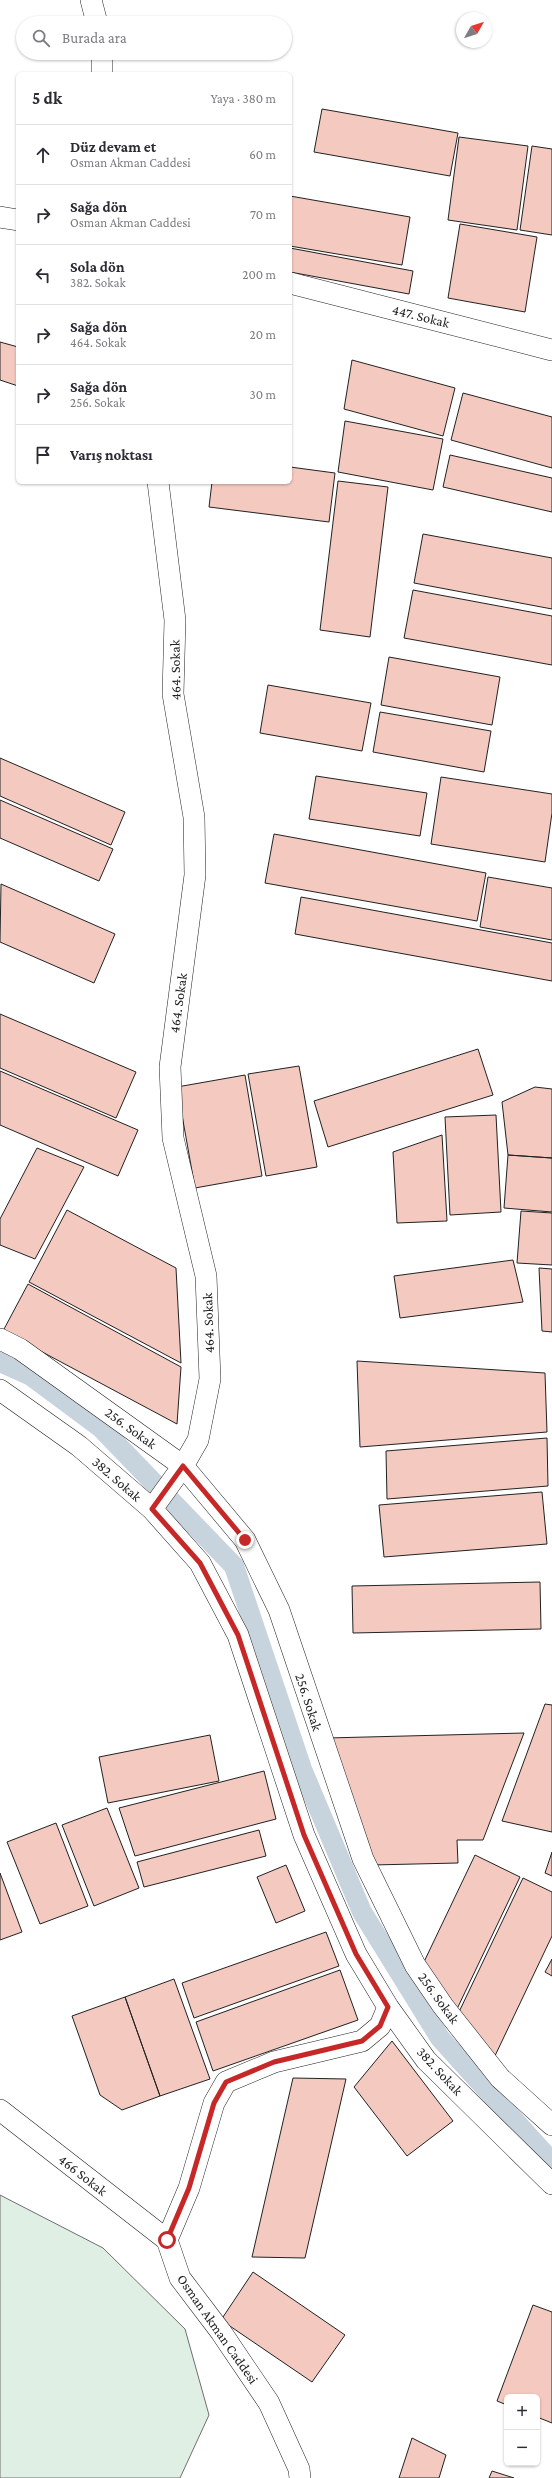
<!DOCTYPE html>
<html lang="tr">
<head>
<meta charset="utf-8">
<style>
	:root { --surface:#fff; --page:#f2f2f3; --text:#2b2b33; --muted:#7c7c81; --line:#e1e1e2 }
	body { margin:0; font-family:"Crimson Pro",serif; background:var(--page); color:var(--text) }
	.controls { position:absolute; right:12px; bottom:12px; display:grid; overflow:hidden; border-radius:6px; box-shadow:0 1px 3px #0004 }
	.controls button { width:36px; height:36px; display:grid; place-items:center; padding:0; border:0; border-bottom:1px solid var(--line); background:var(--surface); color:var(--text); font:20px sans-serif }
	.compass { position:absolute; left:456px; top:12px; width:36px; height:36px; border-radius:50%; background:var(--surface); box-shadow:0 1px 3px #0004; rotate:51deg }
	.stop { position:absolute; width:12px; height:12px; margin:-9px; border:3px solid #c62828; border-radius:50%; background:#fff }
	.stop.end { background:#c62828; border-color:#fff; box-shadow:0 1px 4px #0008 }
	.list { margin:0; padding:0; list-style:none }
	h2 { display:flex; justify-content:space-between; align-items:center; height:52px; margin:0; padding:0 16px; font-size:17px }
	h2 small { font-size:13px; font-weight:400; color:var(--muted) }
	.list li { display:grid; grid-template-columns:26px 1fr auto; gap:12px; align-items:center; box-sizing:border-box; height:60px; padding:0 16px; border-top:1px solid var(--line) }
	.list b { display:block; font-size:15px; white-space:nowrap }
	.list p { margin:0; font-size:13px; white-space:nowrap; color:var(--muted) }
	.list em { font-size:13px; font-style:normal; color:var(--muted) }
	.icon { flex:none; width:22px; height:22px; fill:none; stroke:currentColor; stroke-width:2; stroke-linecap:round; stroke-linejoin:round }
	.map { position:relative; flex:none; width:552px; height:2478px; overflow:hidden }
	.search { position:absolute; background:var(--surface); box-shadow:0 1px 3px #0004; left:16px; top:16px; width:276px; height:44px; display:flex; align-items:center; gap:10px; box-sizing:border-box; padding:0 14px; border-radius:22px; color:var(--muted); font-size:15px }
	.panel { position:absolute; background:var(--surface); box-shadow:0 1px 3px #0004; left:16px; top:72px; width:276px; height:412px; border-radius:6px }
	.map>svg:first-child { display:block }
</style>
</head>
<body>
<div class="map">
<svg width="552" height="2478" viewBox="0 0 552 2478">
	<rect width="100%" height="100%" fill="#fff"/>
	<path fill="#e0efe3" stroke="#6f6f6f" d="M0,2195L103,2248L185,2329L209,2415L180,2478H0Z"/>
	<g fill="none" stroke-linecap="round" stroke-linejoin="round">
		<path stroke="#c7d3dd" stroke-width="20" d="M0,1362L31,1376L101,1428L234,1566L302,1769L362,1912L440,2038L552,2162"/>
	</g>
	<path fill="#f3c9c0" stroke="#222" d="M322,109L458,133L450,176L314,152Z
		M459,137L528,146L517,230L448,220Z
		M532,146L552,149V235L520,230Z
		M290,196L410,217L402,265L290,246Z
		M460,224L537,237L525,312L448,298Z
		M290,248L413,271L409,294L290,272Z
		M0,342L18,347V386L0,380Z
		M352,360L455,388L443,436L344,409Z
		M463,393L552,417V468L451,440Z
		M345,421L443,439L433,490L338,472Z
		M450,455L552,478V512L443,487Z
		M290,467L335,473L329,522L209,507L212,482H290Z
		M338,481L388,487L370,637L320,630Z
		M423,534L552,558V609L414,583Z
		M413,590L552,616V665L404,638Z
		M389,657L500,677L492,725L381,705Z
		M268,685L371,703L362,751L260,733Z
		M380,712L491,731L484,772L373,752Z
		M0,758L125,812L111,845L0,796Z
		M316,776L427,793L420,836L309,819Z
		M441,777L552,794V813L545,862L431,844Z
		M0,800L113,849L99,881L0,838Z
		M274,834L486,873L477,921L265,883Z
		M488,877L552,888V940L480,927Z
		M1,884L115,934L94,983L0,942Z
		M301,897L552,943V981L295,934Z
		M0,1014L136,1072L116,1118L0,1068Z
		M478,1049L493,1095L328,1147L314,1101Z
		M299,1066L317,1167L266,1176L248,1074Z
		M0,1071L138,1130L118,1176L0,1125Z
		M245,1075L262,1176L195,1188L177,1087Z
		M535,1087L552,1089V1158L508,1155L502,1102Z
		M496,1115L501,1212L450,1215L445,1117Z
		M442,1135L447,1221L397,1223L393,1152Z
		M37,1148L84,1167L35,1259L0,1245V1219Z
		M508,1155L552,1158V1212L504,1208Z
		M67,1210L176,1268L181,1363L29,1282Z
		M521,1211L552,1213V1265L517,1263Z
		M513,1260L523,1302L400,1318L394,1276Z
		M539,1268L552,1269V1332L542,1331Z
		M28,1284L181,1367L177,1424L3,1331Z
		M357,1361L545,1373L547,1432L360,1447Z
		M547,1438L548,1486L387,1499L386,1451Z
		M542,1492L547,1544L384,1557L379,1505Z
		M540,1582L541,1629L353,1633L352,1586Z
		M545,1704L552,1705V1832L502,1821Z
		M524,1733L483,1840H457L458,1863L372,1865L327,1738Z
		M210,1735L219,1781L108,1803L99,1757Z
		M264,1771L276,1819L135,1856L119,1808Z
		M107,1808L139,1888L94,1906L62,1825Z
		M56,1823L88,1906L40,1924L7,1842Z
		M259,1830L266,1856L144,1887L137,1862Z
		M552,1852V1876L545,1873Z
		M475,1855L520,1877L456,2011L422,1966Z
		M286,1865L305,1911L276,1923L257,1877Z
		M0,1873L22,1932L0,1940Z
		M523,1878L552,1892V1936L493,2060L458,2014Z
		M326,1932L339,1966L194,2018L182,1983Z
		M552,1959V1976L545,1972Z
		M340,1970L358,2020L213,2071L196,2022Z
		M174,1979L210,2079L160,2096L125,1997Z
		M125,1997L160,2096L122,2110L100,2095L72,2016Z
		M392,2041L453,2121L407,2156L354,2087Z
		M293,2078L346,2079L305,2258L252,2257Z
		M253,2272L345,2335L312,2382L221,2320Z
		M533,2305L552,2312V2423L537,2417V2397H507V2405L497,2401Z
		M412,2438L446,2455L439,2478H399Z
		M492,2471L514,2478H489Z"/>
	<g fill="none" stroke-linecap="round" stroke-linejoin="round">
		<g stroke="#222" stroke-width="22">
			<path id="minor" d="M91,0L97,23
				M102,74V53
				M0,217L18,220
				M290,283L552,350
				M0,1339L20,1349L183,1466L245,1540L279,1610L363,1859L415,1965L443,2006L500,2078L552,2125
				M0,1390L79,1446L152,1509L200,1563L238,1635L304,1835L356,1954L388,2007L426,2060L552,2184
				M152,1509L183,1466L198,1440L210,1379L206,1276L173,1138L170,1067L195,875L194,817L173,694L175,620L158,482
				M0,2110L167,2240
				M300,2478L299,2469L269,2403L221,2332L180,2278L167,2240L189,2188L214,2103L226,2082L274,2062L362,2041L380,2026L388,2007"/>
		</g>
		<use href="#minor" stroke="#fff" stroke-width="21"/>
	</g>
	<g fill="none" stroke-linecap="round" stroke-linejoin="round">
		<path stroke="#c62828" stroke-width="5" d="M167,2240L189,2188L214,2103L226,2082L274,2062L362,2041L380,2026L388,2007L356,1954L304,1835L238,1635L200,1563L152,1509L183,1466L245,1540"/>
	</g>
	<g text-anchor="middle" stroke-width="3" stroke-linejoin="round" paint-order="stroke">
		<g font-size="14" fill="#222" stroke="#fff">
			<text transform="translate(421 316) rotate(14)" y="5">447. Sokak</text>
			<text transform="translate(175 670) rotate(-91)" y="5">464. Sokak</text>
			<text transform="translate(178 1003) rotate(-82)" y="5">464. Sokak</text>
			<text transform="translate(208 1323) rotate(-92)" y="5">464. Sokak</text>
			<text transform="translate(131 1428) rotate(36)" y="5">256. Sokak</text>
			<text transform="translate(117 1479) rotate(41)" y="5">382. Sokak</text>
			<text transform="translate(309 1702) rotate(72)" y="5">256. Sokak</text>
			<text transform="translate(439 1998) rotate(54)" y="5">256. Sokak</text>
			<text transform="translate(440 2071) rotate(47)" y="5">382. Sokak</text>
			<text transform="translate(83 2175) rotate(38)" y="5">466 Sokak</text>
			<text transform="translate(218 2329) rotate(55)" y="5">Osman Akman Caddesi</text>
		</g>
	</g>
</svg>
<div class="controls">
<button>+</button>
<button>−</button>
</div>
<svg class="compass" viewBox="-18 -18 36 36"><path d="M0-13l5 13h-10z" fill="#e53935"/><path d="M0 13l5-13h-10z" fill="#7c7c81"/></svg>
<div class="stop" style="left:167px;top:2240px"></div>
<div class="stop end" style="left:245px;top:1540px"></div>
<div class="search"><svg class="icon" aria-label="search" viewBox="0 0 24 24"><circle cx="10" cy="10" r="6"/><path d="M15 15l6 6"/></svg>Burada ara</div>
<section class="panel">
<h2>5 dk<small>Yaya · 380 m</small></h2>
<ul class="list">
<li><svg class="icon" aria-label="ahead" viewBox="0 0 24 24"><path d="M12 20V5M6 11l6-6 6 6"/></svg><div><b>Düz devam et</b><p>Osman Akman Caddesi</p></div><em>60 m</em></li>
<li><svg class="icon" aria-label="right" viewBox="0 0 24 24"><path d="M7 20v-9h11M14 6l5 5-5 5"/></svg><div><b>Sağa dön</b><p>Osman Akman Caddesi</p></div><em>70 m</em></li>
<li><svg class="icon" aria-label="left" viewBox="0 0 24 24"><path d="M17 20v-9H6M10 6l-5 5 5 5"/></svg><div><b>Sola dön</b><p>382. Sokak</p></div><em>200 m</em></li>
<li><svg class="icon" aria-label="right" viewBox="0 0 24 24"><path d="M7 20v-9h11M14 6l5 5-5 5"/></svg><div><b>Sağa dön</b><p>464. Sokak</p></div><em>20 m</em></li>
<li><svg class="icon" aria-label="right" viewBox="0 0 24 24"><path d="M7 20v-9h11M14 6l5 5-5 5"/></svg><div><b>Sağa dön</b><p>256. Sokak</p></div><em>30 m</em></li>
<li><svg class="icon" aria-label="arrive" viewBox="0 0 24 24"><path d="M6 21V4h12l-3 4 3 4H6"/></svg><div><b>Varış noktası</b></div></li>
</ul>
</section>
</div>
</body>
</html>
